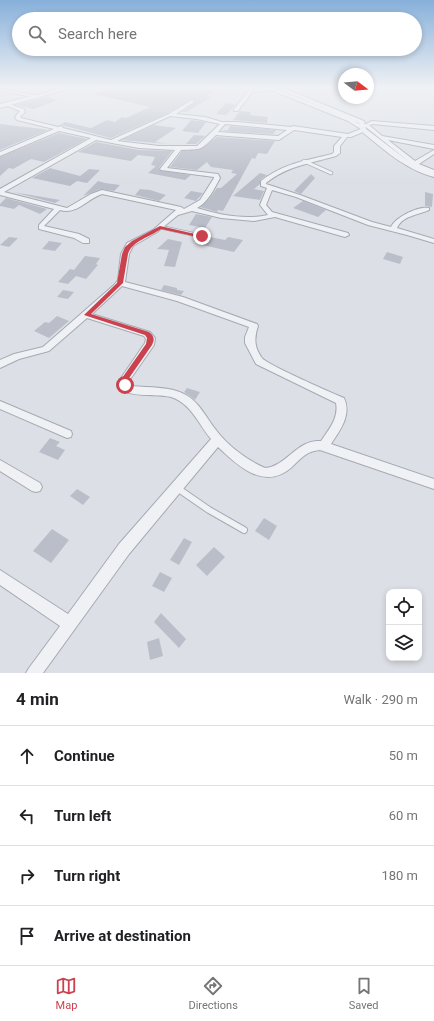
<!DOCTYPE html>
<meta charset="utf-8">
<style>
:root{--surface:#fff;--page:#f2f2f2;--text:#202124;--muted:#757577;--line:#e0e0e0;--accent:#cb424e}
body{margin:0;font-family:Roboto,sans-serif;background:var(--page);color:var(--text)}
.controls{position:absolute;right:12px;bottom:12px;display:grid;overflow:hidden;border-radius:8px;box-shadow:0 2px 6px #0003}
.controls button{width:36px;height:36px;display:grid;place-items:center;padding:0;border:0;border-bottom:1px solid var(--line);background:var(--surface);color:var(--text);font:20px sans-serif}
.compass{position:absolute;left:338px;top:68px;width:36px;height:36px;border-radius:50%;background:var(--surface);box-shadow:0 2px 6px #0003;rotate:106deg}
.stop{position:absolute;width:12px;height:12px;margin:-9px;border:3px solid #cb424e;border-radius:50%;background:#fff}
.stop.end{background:#cb424e;border-color:#fff;box-shadow:0 1px 4px #0008}
.list{margin:0;padding:0;list-style:none}
h2{display:flex;justify-content:space-between;align-items:center;height:52px;margin:0;padding:0 16px;font-size:17px}
h2 small{font-size:13px;font-weight:400;color:var(--muted)}
.list li{display:grid;grid-template-columns:26px 1fr auto;gap:12px;align-items:center;box-sizing:border-box;height:60px;padding:0 16px;border-top:1px solid var(--line)}
.list b{display:block;font-size:15px;white-space:nowrap}
.list em{font-size:13px;font-style:normal;color:var(--muted)}
.icon{flex:none;width:22px;height:22px;fill:none;stroke:currentColor;stroke-width:2;stroke-linecap:round;stroke-linejoin:round}
.map{position:relative;flex:none;width:434px;height:673px;overflow:hidden}
.search{position:absolute;background:var(--surface);box-shadow:0 2px 6px #0003;left:12px;right:12px;top:12px;height:44px;display:flex;align-items:center;gap:10px;box-sizing:border-box;padding:0 14px;border-radius:22px;color:var(--muted);font-size:15px}
.sheet{height:292px;background:var(--surface)}
nav{display:flex;justify-content:space-around;align-items:center;box-sizing:border-box;height:56px;border-top:1px solid var(--line);background:var(--surface);font-size:11px;color:var(--muted)}
nav a{display:grid;justify-items:center;gap:2px}
nav .on{color:var(--accent)}
.map>svg:first-child{display:block}
.lines{fill:none;stroke-linecap:round;stroke-linejoin:round}
.stream-far1{stroke:#97abc6;stroke-width:1.5}
.stream{stroke:#97abc6;stroke-width:2}
.building{fill:#babec9}
.service-far2-casing{stroke:#a5aab3;stroke-width:4.5}
.service-far1-casing{stroke:#a5aab3;stroke-width:7}
.service-casing{stroke:#a5aab3;stroke-width:8}
.minor-casing{stroke:#a5aab3;stroke-width:2}
.tertiary-casing{stroke:#a5aab3;stroke-width:2}
.service-far2{stroke:#eff1f5;stroke-width:3}
.service-far1{stroke:#eff1f5;stroke-width:5}
.service{stroke:#eff1f5;stroke-width:6}
.minor{fill:#eff1f5;fill-rule:evenodd}
.tertiary{fill:#eff1f5;fill-rule:evenodd}
.route{fill:#cb424e}
</style>
<div class="map">
<svg width="434" height="673" viewBox="0 0 434 673">
<rect width="100%" height="100%" fill="#dce0e6"/>
<g class="lines">
<path class="stream-far1" d="M271 87 307 101
M366 129 399 154"/>
<path class="stream" d="M397 153 406 159"/>
</g>
<path class="building" d="M110 87 132 91 144 87H190L214 90 206 96 212 97 186 112H182L195 102 193 99 164 115 111 138 61 125 65 122 91 128 107 120 115 122 122 117 126 118 150 107 94 94Z
M46 97 58 100 34 109 16 105Z
M226 103 236 104 226 115 216 114Z
M240 111 251 112 250 115 268 117 267 123 233 120Z
M191 120 206 122 198 133 182 131Z
M0 124 42 129 48 130 0 150Z
M154 125 176 128 155 142 169 144 122 140Z
M230 126 276 130 273 134 221 131 228 130Z
M59 133 87 139 44 162 31 159 13 169 9 168 0 176V157Z
M194 135 205 136 196 144H186Z
M217 137 275 141 267 154 258 153 255 159 252 158 223 211 218 210 217 212 200 207 209 199 217 188H221L237 174 231 173 233 170 211 167 207 162 197 170 170 167 182 151 201 149Z
M96 142 139 150 172 151 159 168V170L191 175 185 180 148 173 156 166 151 165 155 157 138 155 131 161 78 152Z
M50 168 80 176 89 169 100 170 87 183 77 181 70 186 32 178Z
M260 173 267 175 260 180V184L254 189 264 191 260 200 233 196Z
M311 174 315 178 301 194 294 191Z
M98 181 105 183 120 185 114 191 101 189 83 196Z
M140 189 150 190 166 195 159 201 135 195Z
M191 191 203 193 196 201 184 198Z
M13 192 60 200 55 203Z
M425 192 433 194 432 207 425 206Z
M6 198 47 209 40 214 19 205 14 209 0 206V204Z
M303 201 326 210 318 217 293 208Z
M196 214 212 217 205 228 189 225Z
M205 236 225 240 228 237 243 240 234 252 198 244Z
M9 237 18 238 9 247 0 245Z
M168 239 182 242 175 267 164 266 169 250 157 249Z
M49 241 62 243 55 251 42 249Z
M387 252 403 257 400 264 383 259Z
M85 256 100 258 96 264 98 265 86 279 76 276 68 284 58 282 70 269 74 270Z
M164 285 177 288V290L184 291 181 295 161 290Z
M63 290 74 292 68 299 57 297Z
M57 316 69 321 49 338 34 331 45 322 49 323Z
M187 388 200 392 195 400 184 392Z
M50 438 60 442 56 446 65 450 58 460 39 452Z
M77 489 90 497 83 505 70 496Z
M264 518 277 526 269 540 255 531Z
M52 529 69 540 51 563 33 551Z
M184 538 192 542 179 565 170 560Z
M214 547 225 557 207 576 196 565Z
M160 572 172 578 164 592 152 586Z
M161 613 186 639 179 648 154 622Z
M159 638 163 656 150 660 147 642Z"/>
<g class="lines">
<defs>
<path id="service-far2" d="M304 161 331 173
M160 227 201 236"/>
<path id="service-far1" d="M177 487 182 491"/>
<path id="service" d="M180 490 209 510 244 530"/>
<path id="minor" d="M266 87H276V89L352 119 362 126 372 121 434 126V130L373 124 369 125 382 136 434 145V149L388 140 415 161 434 150V154L419 164 434 170V174L413 165 366 127H364L365 131 351 137H347L340 146V153L336 156C311 163 287 166 266 183V184L300 195 372 222 391 227C396 217 418 206 429 208V210C418 215 402 216 397 228L434 239V243L407 235 368 225 296 197 272 190 266 205 272 212 348 233 349 235 345 237 275 217 254 221 221 218 192 211 178 215 157 232 133 246 129 254 125 282 183 297 257 324 258 326C254 338 254 347 262 358 266 364 332 393 344 398 352 415 340 430 331 444L434 479V489L320 450C307 451 301 458 292 467 265 491 239 467 218 447L129 554 43 673H26L29 668 60 626 0 585V570L68 614 119 544 211 439C199 425 191 403 171 397 160 394 133 397 125 391 122 389 120 385 119 381L145 343 146 339 144 336 87 318 49 351 19 359 0 368V360L14 354 43 347 114 285 118 280 121 254 127 243 153 230 176 210 102 194C87 199 77 215 60 210L44 226 79 234 89 239V243H83L74 238 39 229V225L54 209 0 195V189L91 138 59 131 0 156V152L54 129 17 120 15 117 20 111 3 104 5 103 24 109 25 112 20 117 21 118 58 127 61 126 63 128 111 140 169 114 192 100 194 102 176 114 205 117 222 122H237L291 127 293 126 348 134 361 129 348 121 271 90 252 92 238 111H234V109L249 90ZM170 116 197 119 220 124 197 146H159L117 141ZM225 124 287 130 278 136 218 132ZM294 130 342 137 334 146V152L332 154C305 161 284 163 261 181V186L267 188 260 205 268 215C246 220 219 215 197 208 209 201 214 189 220 178L218 174 167 168 181 150C202 149 200 151 216 135L279 140ZM96 140 139 148 175 150 160 169 161 170 214 177V178L200 200 184 209 181 207 102 190 91 194 67 208 4 192ZM122 286 177 301 249 327 245 337V343L256 364 336 403C339 418 329 429 321 441 297 439 287 466 265 468 247 460 228 446 216 430 207 419 200 403 186 395 170 386 150 388 132 386L129 381 154 345 155 338 150 332 92 314Z
M4 89 33 95 35 96 33 97 2 91Z
M0 401 71 431 72 434 71 437 67 438 0 409Z
M0 460 40 483 42 487 40 491 36 492 32 491 0 471Z"/>
<path id="tertiary" d="M67 87H75L0 108V104Z
M274 87H281L364 121 366 129 407 160 434 172V177C406 170 383 149 361 131L359 123Z"/>
</defs>
<use href="#service-far2" class="service-far2-casing"/>
<use href="#service-far1" class="service-far1-casing"/>
<use href="#service" class="service-casing"/>
<use href="#minor" class="minor-casing"/>
<use href="#tertiary" class="tertiary-casing"/>
<use href="#service-far2" class="service-far2"/>
<use href="#service-far1" class="service-far1"/>
<use href="#service" class="service"/>
<use href="#minor" class="minor"/>
<use href="#tertiary" class="tertiary"/>
</g>
<linearGradient id="sky" x2="0" y2="1"><stop stop-color="#87b0da"/><stop offset="0.48" stop-color="#eff1f4"/><stop offset="1" stop-color="#eff1f4" stop-opacity="0"/></linearGradient>
<rect width="434" height="181" fill="url(#sky)"/>
<path class="route" d="M160 226 204 236 202 238 161 229C150 237 132 241 128 254L123 283 91 314 149 332C154 336 155 339 152 345L127 381V387H122L120 381 146 344 147 338 145 335 84 315 117 283 122 254 125 247 132 241Z"/>
</svg>
<div class="controls">
<button><svg class="icon" aria-label="locate" viewBox="0 0 24 24"><circle cx="12" cy="12" r="6"/><path d="M12 2v4M12 18v4M2 12h4M18 12h4"/></svg></button>
<button><svg class="icon" aria-label="layers" viewBox="0 0 24 24"><path d="M12 4l9 5-9 5-9-5zM3 14l9 5 9-5"/></svg></button>
</div>
<svg class="compass" viewBox="-18 -18 36 36"><path d="M0-13l5 13h-10z" fill="#e53935"/><path d="M0 13l5-13h-10z" fill="#757577"/></svg>
<div class="stop" style="left:125px;top:385px"></div>
<div class="stop end" style="left:202px;top:236px"></div>
<div class="search"><svg class="icon" aria-label="search" viewBox="0 0 24 24"><circle cx="10" cy="10" r="6"/><path d="M15 15l6 6"/></svg>Search here</div>
</div>
<section class="sheet">
<h2>4 min<small>Walk · 290 m</small></h2>
<ul class="list">
<li><svg class="icon" aria-label="ahead" viewBox="0 0 24 24"><path d="M12 20V5M6 11l6-6 6 6"/></svg><div><b>Continue</b></div><em>50 m</em></li>
<li><svg class="icon" aria-label="left" viewBox="0 0 24 24"><path d="M17 20v-9H6M10 6l-5 5 5 5"/></svg><div><b>Turn left</b></div><em>60 m</em></li>
<li><svg class="icon" aria-label="right" viewBox="0 0 24 24"><path d="M7 20v-9h11M14 6l5 5-5 5"/></svg><div><b>Turn right</b></div><em>180 m</em></li>
<li><svg class="icon" aria-label="arrive" viewBox="0 0 24 24"><path d="M6 21V4h12l-3 4 3 4H6"/></svg><div><b>Arrive at destination</b></div></li>
</ul>
</section>
<nav>
<a class="on"><svg class="icon" aria-label="map" viewBox="0 0 24 24"><path d="M3 6l6-2 6 2 6-2v14l-6 2-6-2-6 2zM9 4v14M15 6v14"/></svg>Map</a>
<a><svg class="icon" aria-label="directions" viewBox="0 0 24 24"><path d="M12 3l9 9-9 9-9-9zM9 14v-3h6M13 9l2 2-2 2"/></svg>Directions</a>
<a><svg class="icon" aria-label="saved" viewBox="0 0 24 24"><path d="M7 4h10v16l-5-4-5 4z"/></svg>Saved</a>
</nav>
